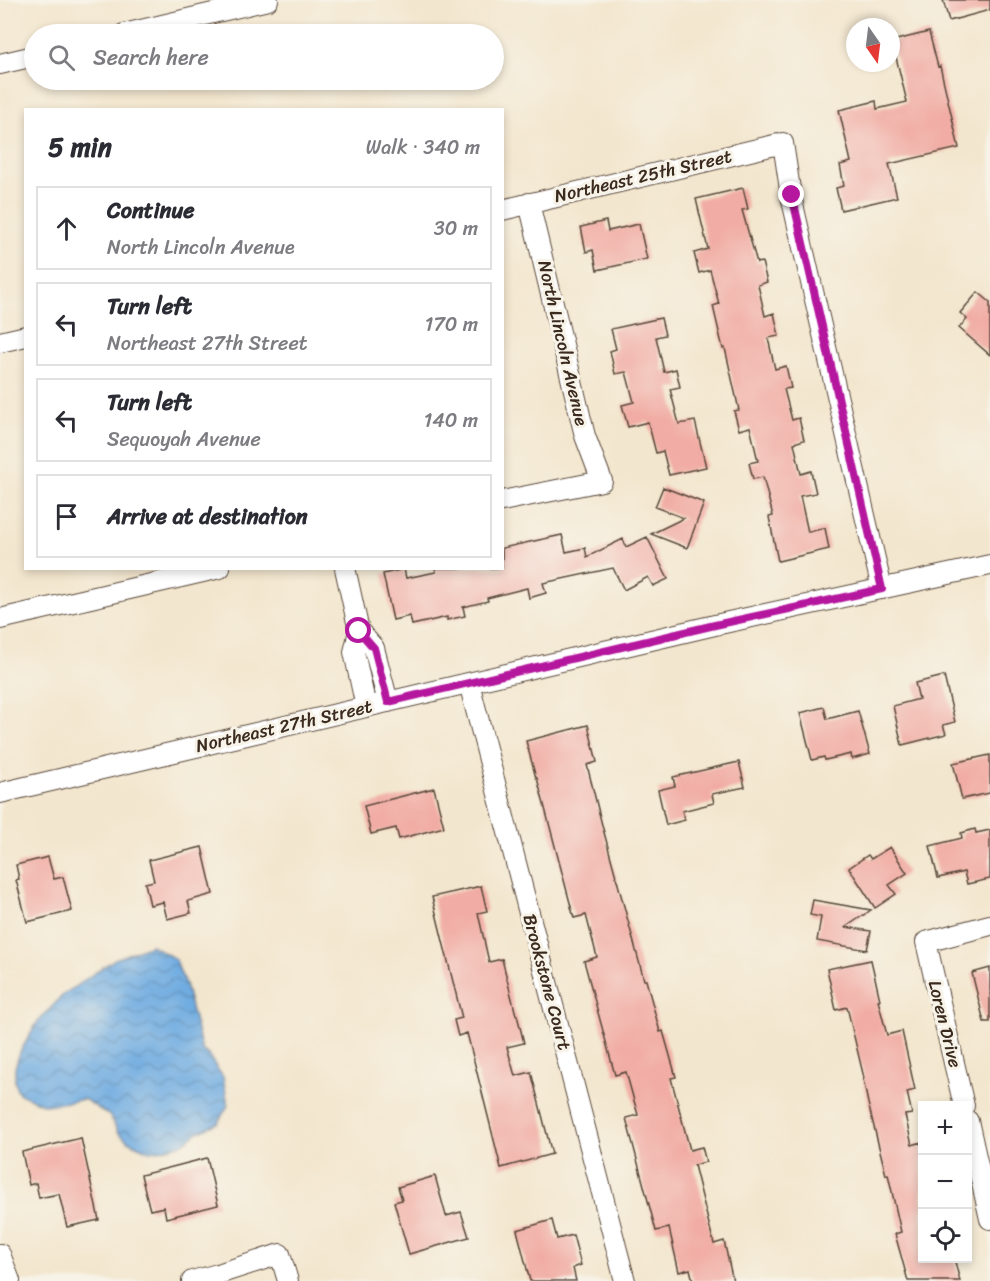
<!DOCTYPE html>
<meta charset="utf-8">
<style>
:root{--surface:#fff;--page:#f2f2f3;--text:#2b2b33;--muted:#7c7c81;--line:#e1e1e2}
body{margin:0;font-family:Sriracha,sans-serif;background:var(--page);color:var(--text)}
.controls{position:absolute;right:18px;bottom:18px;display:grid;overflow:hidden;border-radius:0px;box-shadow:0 3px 9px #0003}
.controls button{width:54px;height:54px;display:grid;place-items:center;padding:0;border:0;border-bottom:2px solid var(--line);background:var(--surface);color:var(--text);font:30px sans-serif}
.compass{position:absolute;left:846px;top:18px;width:54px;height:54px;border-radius:50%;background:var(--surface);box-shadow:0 3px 9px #0003;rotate:166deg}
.stop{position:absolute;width:18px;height:18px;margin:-14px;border:4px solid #b5179e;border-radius:50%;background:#fff}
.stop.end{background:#b5179e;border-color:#fff;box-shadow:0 2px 6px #0008}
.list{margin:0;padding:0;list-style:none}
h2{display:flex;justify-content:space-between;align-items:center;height:78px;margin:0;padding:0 24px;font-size:26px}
h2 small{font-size:20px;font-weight:400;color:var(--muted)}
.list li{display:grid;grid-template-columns:39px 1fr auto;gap:18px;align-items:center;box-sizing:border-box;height:84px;margin:0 12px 12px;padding:0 12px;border:2px solid var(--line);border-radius:0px}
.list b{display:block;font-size:22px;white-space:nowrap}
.list p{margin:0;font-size:20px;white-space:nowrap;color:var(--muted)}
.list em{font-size:20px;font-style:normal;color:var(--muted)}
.icon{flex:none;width:33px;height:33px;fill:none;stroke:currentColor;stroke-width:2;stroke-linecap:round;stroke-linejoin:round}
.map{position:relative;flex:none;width:990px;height:1281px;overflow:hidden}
.search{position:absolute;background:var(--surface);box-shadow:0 3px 9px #0003;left:24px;top:24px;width:480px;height:66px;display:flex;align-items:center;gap:15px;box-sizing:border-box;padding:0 21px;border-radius:33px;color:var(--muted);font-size:22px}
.panel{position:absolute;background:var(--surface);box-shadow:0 3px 9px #0003;left:24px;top:108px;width:480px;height:462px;border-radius:0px}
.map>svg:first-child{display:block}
.water{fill:url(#water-waves);stroke:#556b80;stroke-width:1.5}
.building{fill:#f1ada5}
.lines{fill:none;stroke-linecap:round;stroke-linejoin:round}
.minor-casing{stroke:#574638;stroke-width:22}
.minor{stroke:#fff;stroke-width:20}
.route{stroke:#b5179e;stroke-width:8}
.labels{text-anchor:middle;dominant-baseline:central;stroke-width:6;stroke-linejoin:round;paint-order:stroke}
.street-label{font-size:18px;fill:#3b2a1e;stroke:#f7f3e8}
</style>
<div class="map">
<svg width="990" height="1281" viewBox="0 0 990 1281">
<defs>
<pattern id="water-waves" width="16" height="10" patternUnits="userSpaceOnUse" patternTransform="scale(1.5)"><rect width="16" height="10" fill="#6face1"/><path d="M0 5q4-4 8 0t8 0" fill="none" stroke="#5c8cb6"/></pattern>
</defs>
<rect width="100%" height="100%" fill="#f7f3e8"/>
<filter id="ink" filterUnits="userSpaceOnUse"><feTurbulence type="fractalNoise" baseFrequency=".0167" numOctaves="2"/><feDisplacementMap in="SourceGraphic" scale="12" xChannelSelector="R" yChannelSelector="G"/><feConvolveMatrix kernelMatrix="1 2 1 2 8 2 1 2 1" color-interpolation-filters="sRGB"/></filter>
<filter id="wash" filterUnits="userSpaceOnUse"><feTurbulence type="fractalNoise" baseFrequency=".008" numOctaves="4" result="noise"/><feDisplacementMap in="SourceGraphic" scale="24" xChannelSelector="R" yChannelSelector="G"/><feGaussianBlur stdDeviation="1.35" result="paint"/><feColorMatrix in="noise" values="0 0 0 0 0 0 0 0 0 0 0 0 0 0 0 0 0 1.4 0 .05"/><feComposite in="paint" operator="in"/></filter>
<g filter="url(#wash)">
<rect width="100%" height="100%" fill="#f3e6ce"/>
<path class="water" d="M151 945 175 959 185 984 202 1050 208 1055 223 1077 228 1105 218 1123 200 1131 180 1145 158 1150 149 1151 128 1141 118 1132 110 1116 84 1099 68 1102 45 1105 20 1094 17 1090 15 1082V1068L20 1052 37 1023 63 995 115 959Z"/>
<g id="blocks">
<path class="building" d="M943 0H990V10L949 21Z
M929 32 938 67 940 66 959 148 889 164 897 197 841 210 836 188 844 186 840 165 851 162 839 110 876 101 877 109 907 102 892 41Z
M743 188 748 209 742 210 757 263 762 262 767 282 758 285 765 316 774 313 779 336 768 338 775 369 786 366 791 388 784 389 792 420 799 418 804 440 794 443 801 474 811 471 816 493 800 496 808 532 825 528 829 549 778 561 769 517 773 516 763 477 753 479 749 463 758 461 750 427 739 430 734 411 739 410 725 348 723 349 713 306 719 304 710 270 699 273 694 253 708 249 696 199Z
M606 221 608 231 639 224 647 259 597 270 593 250 586 252 581 227Z
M978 292 990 302V355L959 328 967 319 960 313Z
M661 318 665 335 656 337 664 372 676 369 680 387 670 389 679 424 695 421 706 467 669 475 663 451 656 453 648 422 628 427 622 405 634 402 626 372 615 374 610 351 616 349 611 329Z
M663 487 704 503 687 548 651 534 684 518 655 507Z
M562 535 566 552 585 548 587 557 623 539 626 547 647 537 668 579 653 586 648 577 624 590 613 568 543 583 546 593 529 598 527 588 487 598 488 601 463 607 465 616 447 620V617L412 625 410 616 393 620 383 574 404 569 406 578 436 572 435 568H502V548Z
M944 676 955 722 943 725 946 734 902 745 893 706 919 699 915 683Z
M824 707 827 719 858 711 870 754 852 759 851 754 825 760 824 757 812 760 800 713Z
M588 725 597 762 587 765 602 825 644 980H646L660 1032 663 1031 676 1077 671 1078 690 1150 702 1147 706 1162 694 1165 714 1244 724 1241 733 1281H693L690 1269 679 1272 669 1228 656 1231 626 1118 638 1115 626 1072 615 1075 584 961 597 957 586 915 574 918 537 778H536L526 741Z
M990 755V793L962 799 953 763Z
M739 762 745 787 712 794 714 803 682 811 685 820 666 825 658 790 675 786 673 777Z
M434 788 444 827 399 839 396 828 371 834 364 806Z
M975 829 976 833 990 830V879L967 884 964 872 938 878 930 846 962 838 961 833Z
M202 847 213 894 188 901 191 913 167 919 163 902 150 905 145 883 154 881 149 860Z
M890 847 907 873 889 885 896 894 875 908 849 868 868 855 871 859Z
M48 857 54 879 63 877 72 911 27 922 16 880 19 879 16 865Z
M481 886 487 911 478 913 489 962 502 959 516 1015H517L524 1043 507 1047 515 1076 531 1072 552 1154 501 1168 467 1033 458 1036 454 1020 462 1018 432 897Z
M813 900 871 910 846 927 871 931 867 950 817 941 821 917 810 915Z
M871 960 880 1000H878L887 1035 902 1031 915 1090 907 1092 912 1114 905 1115 912 1145 922 1142V1258H954L960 1281H908L895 1234 901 1232 888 1174 886 1175 868 1103 863 1079 864 1078 847 1007 836 1010 827 969Z
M990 968V1022H984L972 973Z
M81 1138 99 1220 67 1227 59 1194 39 1198 36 1183 29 1185 22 1152Z
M207 1158 218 1205 166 1218 164 1207 150 1210 141 1175Z
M435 1176 446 1216 461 1212 469 1237 409 1254 394 1202 402 1200 398 1187Z
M552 1220 557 1239 573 1235 581 1265 573 1268 576 1281H530L517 1230Z"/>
</g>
</g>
<g filter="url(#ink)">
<use href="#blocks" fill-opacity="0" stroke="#574638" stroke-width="1.5"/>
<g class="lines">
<defs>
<path id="minor" d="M124 34 268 0
M0 64 34 56
M502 210 783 143 791 196 882 589
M0 342 26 336
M502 501 602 481 585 436 529 203
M345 568 359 631 374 648 388 702
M0 619 220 568
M359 631 354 652 366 707
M469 683 625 1281
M0 793 715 625 990 565
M964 1106 926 942 990 925
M968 1121 990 1219
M0 1254 10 1281
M192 1281 218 1274 280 1254 288 1281"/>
</defs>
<use href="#minor" class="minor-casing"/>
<use href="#minor" class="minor"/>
</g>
</g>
<g class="lines" filter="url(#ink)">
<path class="route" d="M359 631 374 648 388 702 715 625 882 589 792 195"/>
</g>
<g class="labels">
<g class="street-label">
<text transform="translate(643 176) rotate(-13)">Northeast 25th Street</text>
<text transform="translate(563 343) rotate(77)">North Lincoln Avenue</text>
<text transform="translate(284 726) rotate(-13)">Northeast 27th Street</text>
<text transform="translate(547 982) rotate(75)">Brookstone Court</text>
<text transform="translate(945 1024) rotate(76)">Loren Drive</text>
</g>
</g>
</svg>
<div class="controls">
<button>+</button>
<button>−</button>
<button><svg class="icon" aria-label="locate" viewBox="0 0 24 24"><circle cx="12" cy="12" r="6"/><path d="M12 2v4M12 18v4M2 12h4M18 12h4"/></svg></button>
</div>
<svg class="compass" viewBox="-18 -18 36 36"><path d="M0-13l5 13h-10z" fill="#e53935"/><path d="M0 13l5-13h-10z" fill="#7c7c81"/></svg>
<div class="stop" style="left:359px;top:631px"></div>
<div class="stop end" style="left:792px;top:195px"></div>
<div class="search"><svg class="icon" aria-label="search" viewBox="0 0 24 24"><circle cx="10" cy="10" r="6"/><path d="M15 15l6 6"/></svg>Search here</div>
<section class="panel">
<h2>5 min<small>Walk · 340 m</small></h2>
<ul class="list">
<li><svg class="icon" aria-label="ahead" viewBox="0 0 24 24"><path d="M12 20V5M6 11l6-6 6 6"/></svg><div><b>Continue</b><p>North Lincoln Avenue</p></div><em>30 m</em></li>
<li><svg class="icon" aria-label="left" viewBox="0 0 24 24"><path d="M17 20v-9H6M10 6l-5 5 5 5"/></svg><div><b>Turn left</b><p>Northeast 27th Street</p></div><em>170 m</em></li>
<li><svg class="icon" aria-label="left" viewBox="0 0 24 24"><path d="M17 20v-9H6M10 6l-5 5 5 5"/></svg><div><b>Turn left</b><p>Sequoyah Avenue</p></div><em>140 m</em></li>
<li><svg class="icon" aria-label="arrive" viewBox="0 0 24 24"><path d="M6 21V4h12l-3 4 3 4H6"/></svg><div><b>Arrive at destination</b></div></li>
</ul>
</section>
</div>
